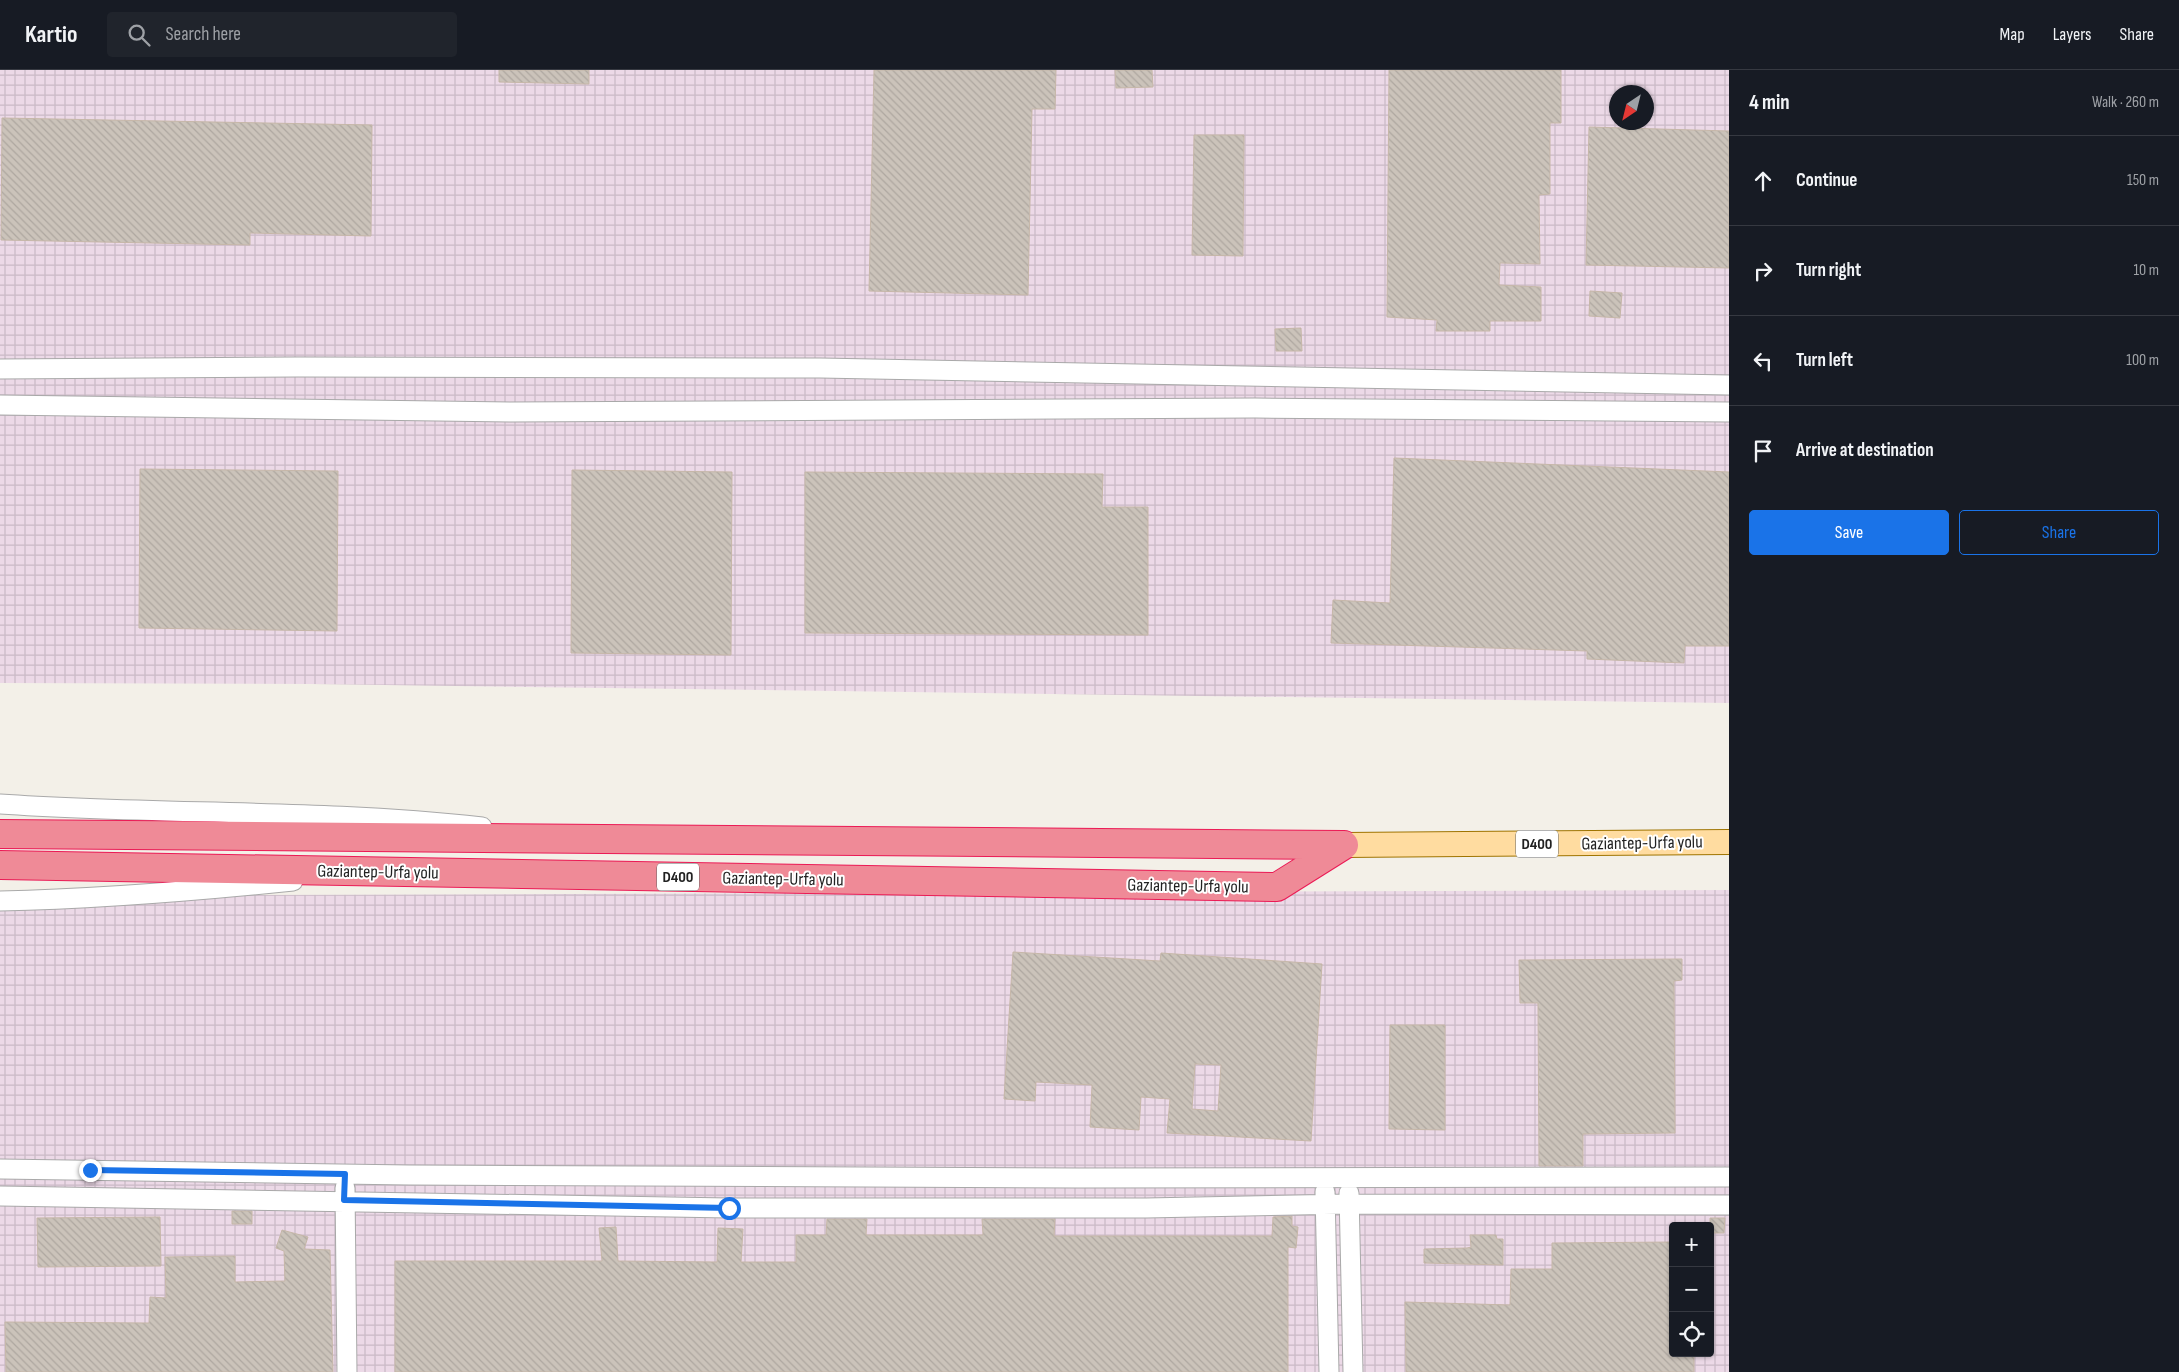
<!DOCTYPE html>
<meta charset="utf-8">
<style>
:root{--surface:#171b24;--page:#20242c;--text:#f1f3f6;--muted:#9ea1a6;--line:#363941;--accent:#1a73e8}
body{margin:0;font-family:"Sofia Sans Condensed",sans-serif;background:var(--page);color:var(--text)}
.controls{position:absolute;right:15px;bottom:15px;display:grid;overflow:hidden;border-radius:5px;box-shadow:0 1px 4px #0004}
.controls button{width:45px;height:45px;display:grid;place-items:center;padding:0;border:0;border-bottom:1px solid var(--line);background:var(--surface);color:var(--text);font:25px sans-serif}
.compass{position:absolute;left:1609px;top:15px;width:45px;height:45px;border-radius:50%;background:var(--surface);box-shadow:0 1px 4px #0004;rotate:215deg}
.stop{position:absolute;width:15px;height:15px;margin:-11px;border:4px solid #1a73e8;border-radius:50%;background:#fff}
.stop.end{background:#1a73e8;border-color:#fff;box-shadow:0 1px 5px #0008}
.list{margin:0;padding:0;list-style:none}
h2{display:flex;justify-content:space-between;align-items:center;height:65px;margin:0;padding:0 20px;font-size:21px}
h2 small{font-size:16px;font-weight:400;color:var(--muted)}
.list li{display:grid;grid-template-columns:32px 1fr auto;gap:15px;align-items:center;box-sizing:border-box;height:90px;padding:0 20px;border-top:1px solid var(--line)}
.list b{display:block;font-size:19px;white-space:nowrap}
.list em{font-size:16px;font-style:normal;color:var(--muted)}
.actions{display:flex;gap:10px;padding:15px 20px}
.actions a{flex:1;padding:11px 0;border:1px solid var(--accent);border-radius:5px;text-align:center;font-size:18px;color:var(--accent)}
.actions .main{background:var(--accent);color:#fff}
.icon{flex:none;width:28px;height:28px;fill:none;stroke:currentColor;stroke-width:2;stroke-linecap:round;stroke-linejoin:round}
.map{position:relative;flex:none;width:1729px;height:1302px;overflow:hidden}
header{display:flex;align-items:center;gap:30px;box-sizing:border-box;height:70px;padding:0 25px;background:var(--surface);border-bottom:1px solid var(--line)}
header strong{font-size:24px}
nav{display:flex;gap:28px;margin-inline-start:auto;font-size:18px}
.search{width:350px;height:45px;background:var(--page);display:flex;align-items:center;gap:12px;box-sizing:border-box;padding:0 18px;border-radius:5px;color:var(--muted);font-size:19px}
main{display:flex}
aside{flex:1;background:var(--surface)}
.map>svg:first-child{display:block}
.industrial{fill:url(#industrial-grid);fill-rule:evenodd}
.building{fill:url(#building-back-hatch);stroke:#c6b7a8;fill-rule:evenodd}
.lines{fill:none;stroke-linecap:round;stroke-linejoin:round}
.minor-casing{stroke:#a9a9a9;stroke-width:21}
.major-casing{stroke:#9f7400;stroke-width:26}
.highway-casing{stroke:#eb1a55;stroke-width:30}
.minor{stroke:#fff;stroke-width:19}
.major{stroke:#ffdca0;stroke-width:24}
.highway{stroke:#ef8a97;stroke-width:28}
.route{stroke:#1a73e8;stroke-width:6}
.labels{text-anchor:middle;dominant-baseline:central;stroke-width:4;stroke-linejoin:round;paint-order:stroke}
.shield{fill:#fff;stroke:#646464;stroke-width:1}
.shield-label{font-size:16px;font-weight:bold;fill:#222}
.street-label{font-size:18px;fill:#222;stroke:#fff}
</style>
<header>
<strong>Kartio</strong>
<div class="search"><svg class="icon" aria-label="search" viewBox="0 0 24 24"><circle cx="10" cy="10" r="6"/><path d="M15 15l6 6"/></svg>Search here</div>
<nav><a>Map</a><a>Layers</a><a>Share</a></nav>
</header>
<main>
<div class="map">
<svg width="1729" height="1302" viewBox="0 0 1729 1302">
<defs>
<pattern id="industrial-grid" width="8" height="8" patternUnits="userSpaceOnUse" patternTransform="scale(1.25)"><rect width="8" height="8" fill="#ecd9e7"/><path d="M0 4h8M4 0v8" fill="none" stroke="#cabac6"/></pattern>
<pattern id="building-back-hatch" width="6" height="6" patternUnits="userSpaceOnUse" patternTransform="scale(1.25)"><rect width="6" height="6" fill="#cbc3ba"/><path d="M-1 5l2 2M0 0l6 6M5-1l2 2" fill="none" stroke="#aea7a0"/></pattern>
</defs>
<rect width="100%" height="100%" fill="#f3f0e8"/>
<path class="industrial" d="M0 0H1729V633L311 614 0 613ZM1616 22H1646V52H1616Z
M1729 820V1302H0V826ZM1673 1156H1710V1283H1673Z"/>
<path class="building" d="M499 0H589V14L499 12Z
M874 0H1056L1055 39H1032L1028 225 869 221Z
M1115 0H1152L1153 17 1116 18Z
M1389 0H1561V53H1550V124L1539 125 1540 194 1500 193 1499 215 1541 217V251H1490V261H1436L1437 250 1387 247Z
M2 48 372 55 371 166 250 163V175L1 170Z
M1589 57 1729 61V198L1586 195Z
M1194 65H1244L1243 186 1192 185Z
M1590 221 1622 223 1620 248 1589 246Z
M1301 258 1302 281H1276L1275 259Z
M1394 388 1729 402V576H1685L1684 593 1587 589V581L1331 573 1333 530 1390 533Z
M140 399 338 401 337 561 139 558Z
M572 400 732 402 731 585 571 583Z
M805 402 1103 404 1102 437H1148V565L805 563Z
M1013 882 1160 891 1161 883 1322 894 1311 1071 1167 1063 1170 1029 1141 1027 1139 1060 1090 1057 1092 1015 1036 1012 1035 1031 1004 1029ZM1195 994 1221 995 1218 1041 1192 1039Z
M1682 889V910L1674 911 1675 1063 1583 1064V1096H1539L1538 933H1520L1519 890Z
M1390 955H1445V1060L1389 1059Z
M232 1141H252V1154H232Z
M1292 1146V1156L1298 1157 1296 1178 1288 1177V1302H395V1191H602L599 1158 616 1157 618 1191 717 1192 718 1158 743 1159 741 1192H796V1165H826L827 1149H867L866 1165H983L982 1149H1055L1054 1166H1272L1273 1147Z
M160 1147 161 1196 38 1197 37 1148Z
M1710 1148H1725L1724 1163H1710Z
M282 1160 308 1167 304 1179 330 1180 333 1302H6L5 1252 149 1253 150 1227 166 1228 165 1187 235 1186V1212L285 1211 284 1181 276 1178Z
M1470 1165H1496L1497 1169H1503V1195L1424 1193V1179L1467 1178 1471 1177Z
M1673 1172V1283H1694V1302H1406L1405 1232 1510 1235 1511 1199H1552V1173Z"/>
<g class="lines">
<defs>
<path id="minor" d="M0 299 298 297 820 298 1729 315
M0 335 510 342 1255 338 1729 342
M0 734C160 745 323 739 482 757
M0 831C98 829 195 821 293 811
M0 1099 409 1105 1079 1108 1729 1107
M345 1118 347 1302
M1325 1122 1329 1302
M1349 1123 1353 1302
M0 1126 729 1138H1146L1349 1134 1729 1135"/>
<path id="major" d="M1344 775 1729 772"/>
<path id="highway" d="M0 764 1344 775
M0 795 1277 817 1344 775"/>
</defs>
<use href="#minor" class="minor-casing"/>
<use href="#major" class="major-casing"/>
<use href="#highway" class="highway-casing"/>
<use href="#minor" class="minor"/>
<use href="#major" class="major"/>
<use href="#highway" class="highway"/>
</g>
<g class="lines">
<path class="route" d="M90 1100 345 1104 344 1130 729 1138"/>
</g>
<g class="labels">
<g class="shield">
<rect x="1516" y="760.5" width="42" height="27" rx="4"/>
<rect x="657" y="793.5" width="42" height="27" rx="4"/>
</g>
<g class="shield-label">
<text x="1537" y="774">D400</text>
<text x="678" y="807">D400</text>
</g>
<g class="street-label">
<text transform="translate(1642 773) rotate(-1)">Gaziantep-Urfa yolu</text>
<text transform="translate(378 802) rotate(1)">Gaziantep-Urfa yolu</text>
<text transform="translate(783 809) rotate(1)">Gaziantep-Urfa yolu</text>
<text transform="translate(1188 816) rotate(1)">Gaziantep-Urfa yolu</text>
</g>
</g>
</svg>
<div class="controls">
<button>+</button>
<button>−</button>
<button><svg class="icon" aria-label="locate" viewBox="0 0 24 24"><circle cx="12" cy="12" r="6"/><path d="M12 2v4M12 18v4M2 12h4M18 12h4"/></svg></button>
</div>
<svg class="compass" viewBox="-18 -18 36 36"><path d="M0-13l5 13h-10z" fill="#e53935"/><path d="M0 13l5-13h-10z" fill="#9ea1a6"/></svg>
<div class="stop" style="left:729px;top:1138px"></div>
<div class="stop end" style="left:90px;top:1100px"></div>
</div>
<aside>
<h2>4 min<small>Walk · 260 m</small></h2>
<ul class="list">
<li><svg class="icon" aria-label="ahead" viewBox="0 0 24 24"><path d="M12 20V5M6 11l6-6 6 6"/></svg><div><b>Continue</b></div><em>150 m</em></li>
<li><svg class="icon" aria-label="right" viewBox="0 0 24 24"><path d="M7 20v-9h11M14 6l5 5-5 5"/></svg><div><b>Turn right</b></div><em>10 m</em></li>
<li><svg class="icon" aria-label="left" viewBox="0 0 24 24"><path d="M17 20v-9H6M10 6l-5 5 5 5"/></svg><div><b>Turn left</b></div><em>100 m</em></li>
<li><svg class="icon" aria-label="arrive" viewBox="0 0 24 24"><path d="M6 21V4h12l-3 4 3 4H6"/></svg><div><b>Arrive at destination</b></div></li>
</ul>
<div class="actions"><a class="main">Save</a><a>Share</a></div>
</aside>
</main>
